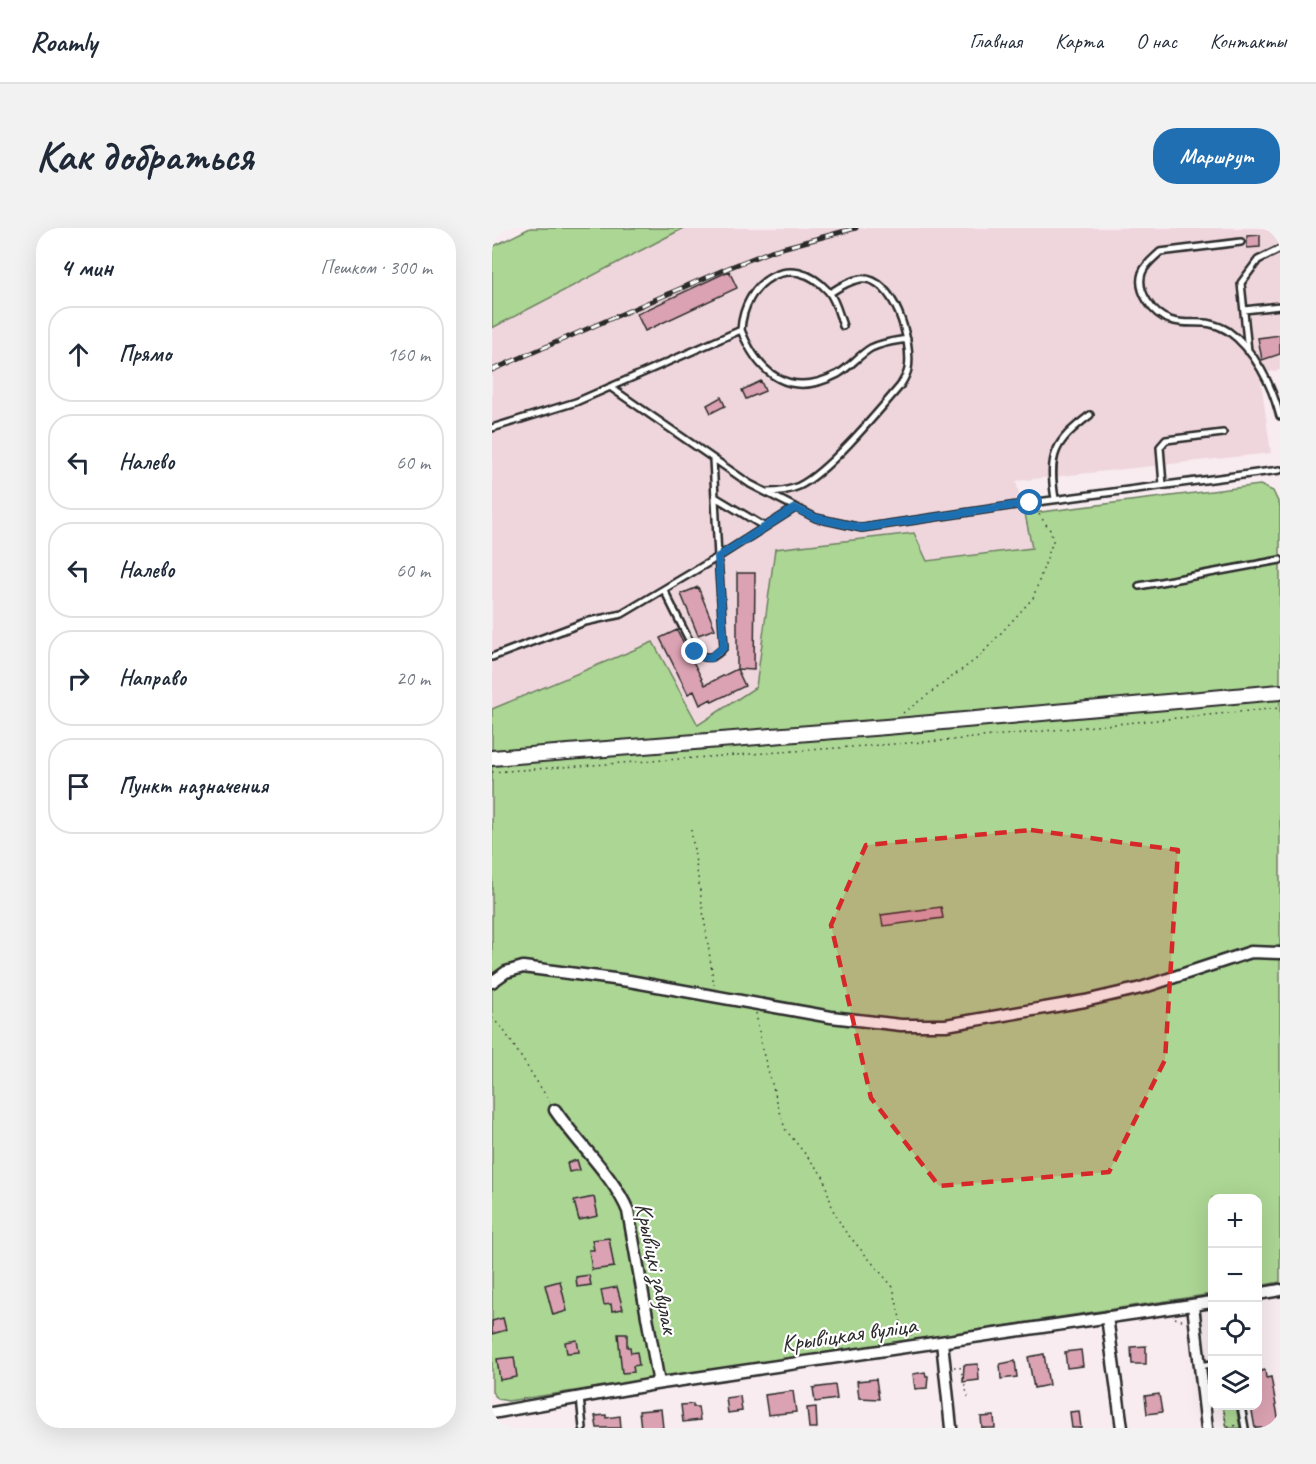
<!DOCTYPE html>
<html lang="ru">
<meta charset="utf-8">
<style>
:root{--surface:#fff;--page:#f2f2f3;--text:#1f2937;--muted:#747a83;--line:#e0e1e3;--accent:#1f6fb2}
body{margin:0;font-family:Caveat,sans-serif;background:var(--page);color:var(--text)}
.controls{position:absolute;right:18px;bottom:18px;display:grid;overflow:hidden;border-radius:12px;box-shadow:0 6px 24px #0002}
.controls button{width:54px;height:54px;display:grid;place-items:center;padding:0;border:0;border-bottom:2px solid var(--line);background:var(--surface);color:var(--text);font:30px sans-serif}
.stop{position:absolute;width:18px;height:18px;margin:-14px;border:4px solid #1f6fb2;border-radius:50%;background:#fff}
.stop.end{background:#1f6fb2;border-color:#fff;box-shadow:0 2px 6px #0008}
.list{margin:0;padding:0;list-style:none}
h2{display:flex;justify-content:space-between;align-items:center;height:78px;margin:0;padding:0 24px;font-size:26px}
h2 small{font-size:20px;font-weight:400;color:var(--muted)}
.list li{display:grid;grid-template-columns:39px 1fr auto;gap:18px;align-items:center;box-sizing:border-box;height:96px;margin:0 12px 12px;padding:0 12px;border:2px solid var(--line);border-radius:24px}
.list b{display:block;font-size:22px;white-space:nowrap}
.list em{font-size:20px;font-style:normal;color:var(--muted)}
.icon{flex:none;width:33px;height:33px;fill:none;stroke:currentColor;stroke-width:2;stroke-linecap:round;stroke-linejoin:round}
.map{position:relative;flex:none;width:788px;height:1200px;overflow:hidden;border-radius:24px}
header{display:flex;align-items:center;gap:36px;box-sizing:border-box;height:84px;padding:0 30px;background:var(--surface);border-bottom:2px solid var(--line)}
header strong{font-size:28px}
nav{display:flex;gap:33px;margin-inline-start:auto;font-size:21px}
.intro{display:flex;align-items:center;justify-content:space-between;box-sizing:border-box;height:144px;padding:0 36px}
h1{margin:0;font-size:42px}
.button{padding:15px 27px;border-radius:24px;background:var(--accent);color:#fff;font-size:21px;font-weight:700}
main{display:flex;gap:36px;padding:0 36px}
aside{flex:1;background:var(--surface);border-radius:24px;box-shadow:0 6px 24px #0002}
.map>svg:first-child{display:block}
.built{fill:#efd6dd}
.green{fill:#acd694;stroke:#6c8060;stroke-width:1.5}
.building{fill:#daa2b2;stroke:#2b2b2b;stroke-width:1.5}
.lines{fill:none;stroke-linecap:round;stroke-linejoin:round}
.service-casing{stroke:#2b2b2b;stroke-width:10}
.minor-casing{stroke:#2b2b2b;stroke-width:15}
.tertiary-casing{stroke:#2b2b2b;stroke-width:18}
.path{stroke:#2b2b2b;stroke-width:1.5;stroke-dasharray:1.5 4.5;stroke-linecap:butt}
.service{stroke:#fff;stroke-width:5}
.minor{stroke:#fff;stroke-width:10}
.tertiary{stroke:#fff;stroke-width:14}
.rail-casing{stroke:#2b2b2b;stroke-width:5}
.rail{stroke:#fff;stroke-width:3;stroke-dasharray:9;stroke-linecap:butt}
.route{stroke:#1f6fb2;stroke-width:8}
.marked{fill:#d62828;fill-opacity:0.2;stroke:#d62828;stroke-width:4.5;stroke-dasharray:12 8;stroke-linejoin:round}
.labels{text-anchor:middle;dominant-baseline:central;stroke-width:4.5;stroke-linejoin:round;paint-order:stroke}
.street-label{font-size:24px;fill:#2b2b2b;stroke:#fff}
</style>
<header>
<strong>Roamly</strong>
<nav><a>Главная</a><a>Карта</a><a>О нас</a><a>Контакты</a></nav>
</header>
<div class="intro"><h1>Как добраться</h1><a class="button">Маршрут</a></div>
<main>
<aside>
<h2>4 мин<small>Пешком · 300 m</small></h2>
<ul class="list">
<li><svg class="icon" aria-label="ahead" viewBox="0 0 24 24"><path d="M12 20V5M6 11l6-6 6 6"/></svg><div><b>Прямо</b></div><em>160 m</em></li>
<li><svg class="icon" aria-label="left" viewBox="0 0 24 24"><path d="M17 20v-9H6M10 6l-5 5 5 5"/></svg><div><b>Налево</b></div><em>60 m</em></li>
<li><svg class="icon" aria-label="left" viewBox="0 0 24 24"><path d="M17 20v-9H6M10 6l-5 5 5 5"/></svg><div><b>Налево</b></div><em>60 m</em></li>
<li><svg class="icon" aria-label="right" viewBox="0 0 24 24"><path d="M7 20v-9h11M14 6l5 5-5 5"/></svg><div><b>Направо</b></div><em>20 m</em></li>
<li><svg class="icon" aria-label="arrive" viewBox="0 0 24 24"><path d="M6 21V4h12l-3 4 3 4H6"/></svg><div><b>Пункт назначения</b></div></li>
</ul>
</aside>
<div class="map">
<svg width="788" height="1200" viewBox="0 0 788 1200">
<rect width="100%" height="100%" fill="#f8ecf0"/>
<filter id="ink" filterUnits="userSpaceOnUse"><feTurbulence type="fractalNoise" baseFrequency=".0167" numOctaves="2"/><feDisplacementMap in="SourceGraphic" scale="12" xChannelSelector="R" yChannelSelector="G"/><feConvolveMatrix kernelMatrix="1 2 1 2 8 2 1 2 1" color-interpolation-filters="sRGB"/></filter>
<g filter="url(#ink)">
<path class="built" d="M192 0H788V142L768 146 779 225 524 253 540 320 434 333 283 321 264 459 206 497 161 415 0 481V100Z"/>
<path class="green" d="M38 0H192L0 100V19Z
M768 257 781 263 788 278V1054L766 1058V970H720V1066L16 1173 6 1171 0 1164V481L161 414 206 497 264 459 283 321 422 305 435 333 540 320 533 286Z
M731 1178H744L748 1200H735Z"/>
<path class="building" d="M768 7V19L755 20V8Z
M237 43 245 60 153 103 145 86Z
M788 107V126L770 132 766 110Z
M269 153 273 163 254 171 250 162Z
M229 169 233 178 219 185 215 177Z
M245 345H263L262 442 245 441Z
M206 359 223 401 206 407 189 366Z
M185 402 213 457 245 441 253 458 220 474 219 471 208 477 202 463 196 466 168 410Z
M449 679 451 690 391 698 389 687Z
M85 932 88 942 77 944 75 935Z
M102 969 106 988 87 992 82 973Z
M117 1010 122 1039 100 1042 97 1022H102L100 1012Z
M97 1047 99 1057 85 1059 84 1049Z
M68 1053 75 1083 61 1087 53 1057Z
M125 1059 131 1081 120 1083 119 1076 112 1077 109 1062Z
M11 1090 14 1102 0 1106V1093Z
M126 1106H135V1119H138L139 1125 145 1124 147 1137 141 1138 142 1144 130 1145Z
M85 1112 87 1124 75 1125 73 1114Z
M654 1118V1136H640L639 1119Z
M589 1122 591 1138 575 1140 573 1124Z
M552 1126 557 1157 542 1160 536 1129Z
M22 1129 25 1149 8 1152 5 1131Z
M523 1133 525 1149 509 1151 508 1136Z
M486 1136 487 1152 471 1154 472 1137Z
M773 1142 774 1150 779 1149 788 1200H763L759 1178H765V1144Z
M433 1144 434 1148H436L435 1160 423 1161 421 1146Z
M384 1151 387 1171 367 1170 365 1153Z
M343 1157 345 1171 323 1174 321 1160Z
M301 1163 304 1184 276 1187 273 1167Z
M667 1166 670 1184 655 1186 653 1168Z
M248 1168 250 1183 236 1185 234 1170Z
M201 1176V1179H206L208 1192 191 1194 189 1177Z
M324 1179 325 1200H317L315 1180Z
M169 1181 171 1200H149L147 1183Z
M587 1183 589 1200H580L578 1184Z
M114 1187V1190L128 1188 129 1200H105L103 1188Z
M502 1188 503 1200H490L489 1189Z"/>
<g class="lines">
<defs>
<path id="service" d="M749 14 668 24C662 30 653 36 650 45 644 63 661 87 678 92 699 99 714 89 736 103 763 122 780 158 788 188
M752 82 788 78
M249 102C252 53 299 22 336 63 344 72 347 87 351 98
M756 123 749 55 766 32 788 21
M118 159 258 256 324 290 370 300 538 275 788 242
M0 200 84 174 249 102C267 147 298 171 346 146 358 139 367 127 379 120 391 114 403 113 415 111
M671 257 668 219 674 212 731 205
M275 264C286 264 296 263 307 258 336 244 385 185 408 158 411 153 415 147 416 141 421 115 402 47 368 51 357 53 347 59 338 65
M223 269 273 299
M563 271C556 227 562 214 598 187
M647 358 788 332
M172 362 203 424C215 433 223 430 232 419L226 329 303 280
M0 429 93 394 130 386 226 329 221 231
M707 1138 720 1136
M88 1169 91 1200
M749 1178 753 1200"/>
<path id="minor" d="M0 754 14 744 31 739 137 753 339 789 409 797H454L593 773 649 760 759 724 788 725
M63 882C85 915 121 947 136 983L166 1150 163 1156
M766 1066 788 1062
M701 1077 715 1200
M615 1089 630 1200
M450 1114 459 1200
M0 1185 163 1156 720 1074"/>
<path id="tertiary" d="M0 530 394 499 788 464"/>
</defs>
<use href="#service" class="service-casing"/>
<use href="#minor" class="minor-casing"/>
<use href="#tertiary" class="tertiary-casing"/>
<path class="path" d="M411 485 487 429 541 370 561 313 558 302 544 282
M0 544 460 512 788 480
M199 602 222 757
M264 785 270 821 293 901 331 948 341 982 352 1002 401 1059 409 1095 420 1107
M0 790 11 801 58 874
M683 1090 693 1093
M462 1139H468L476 1169
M731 1178 735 1200
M736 1199 746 1197"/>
<use href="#service" class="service"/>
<use href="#minor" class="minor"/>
<use href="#tertiary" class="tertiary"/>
<defs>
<path id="rail" d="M0 1 2 0
M0 142 236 40 279 23 364 0"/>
</defs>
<use href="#rail" class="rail-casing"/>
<use href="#rail" class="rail"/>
</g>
</g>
<g class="lines" filter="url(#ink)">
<path class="route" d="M203 424 210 429 218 430 232 419 226 329 303 280 324 290 370 300 538 275"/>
</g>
<path class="marked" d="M539 602 686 622 673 832 617 944 447 958 379 870 339 697 374 617Z"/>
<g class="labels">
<g class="street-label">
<text transform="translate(165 1040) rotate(78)">Крывіцкі завулак</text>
<text transform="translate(357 1106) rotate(-8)">Крывіцкая вуліца</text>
</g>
</g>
</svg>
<div class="controls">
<button>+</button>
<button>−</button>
<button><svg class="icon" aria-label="locate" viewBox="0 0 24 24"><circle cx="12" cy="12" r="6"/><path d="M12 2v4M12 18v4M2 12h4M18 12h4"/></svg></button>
<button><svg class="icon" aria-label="layers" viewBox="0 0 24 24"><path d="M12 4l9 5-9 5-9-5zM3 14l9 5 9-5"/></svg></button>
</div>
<div class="stop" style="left:538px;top:275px"></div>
<div class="stop end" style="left:203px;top:424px"></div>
</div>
</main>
